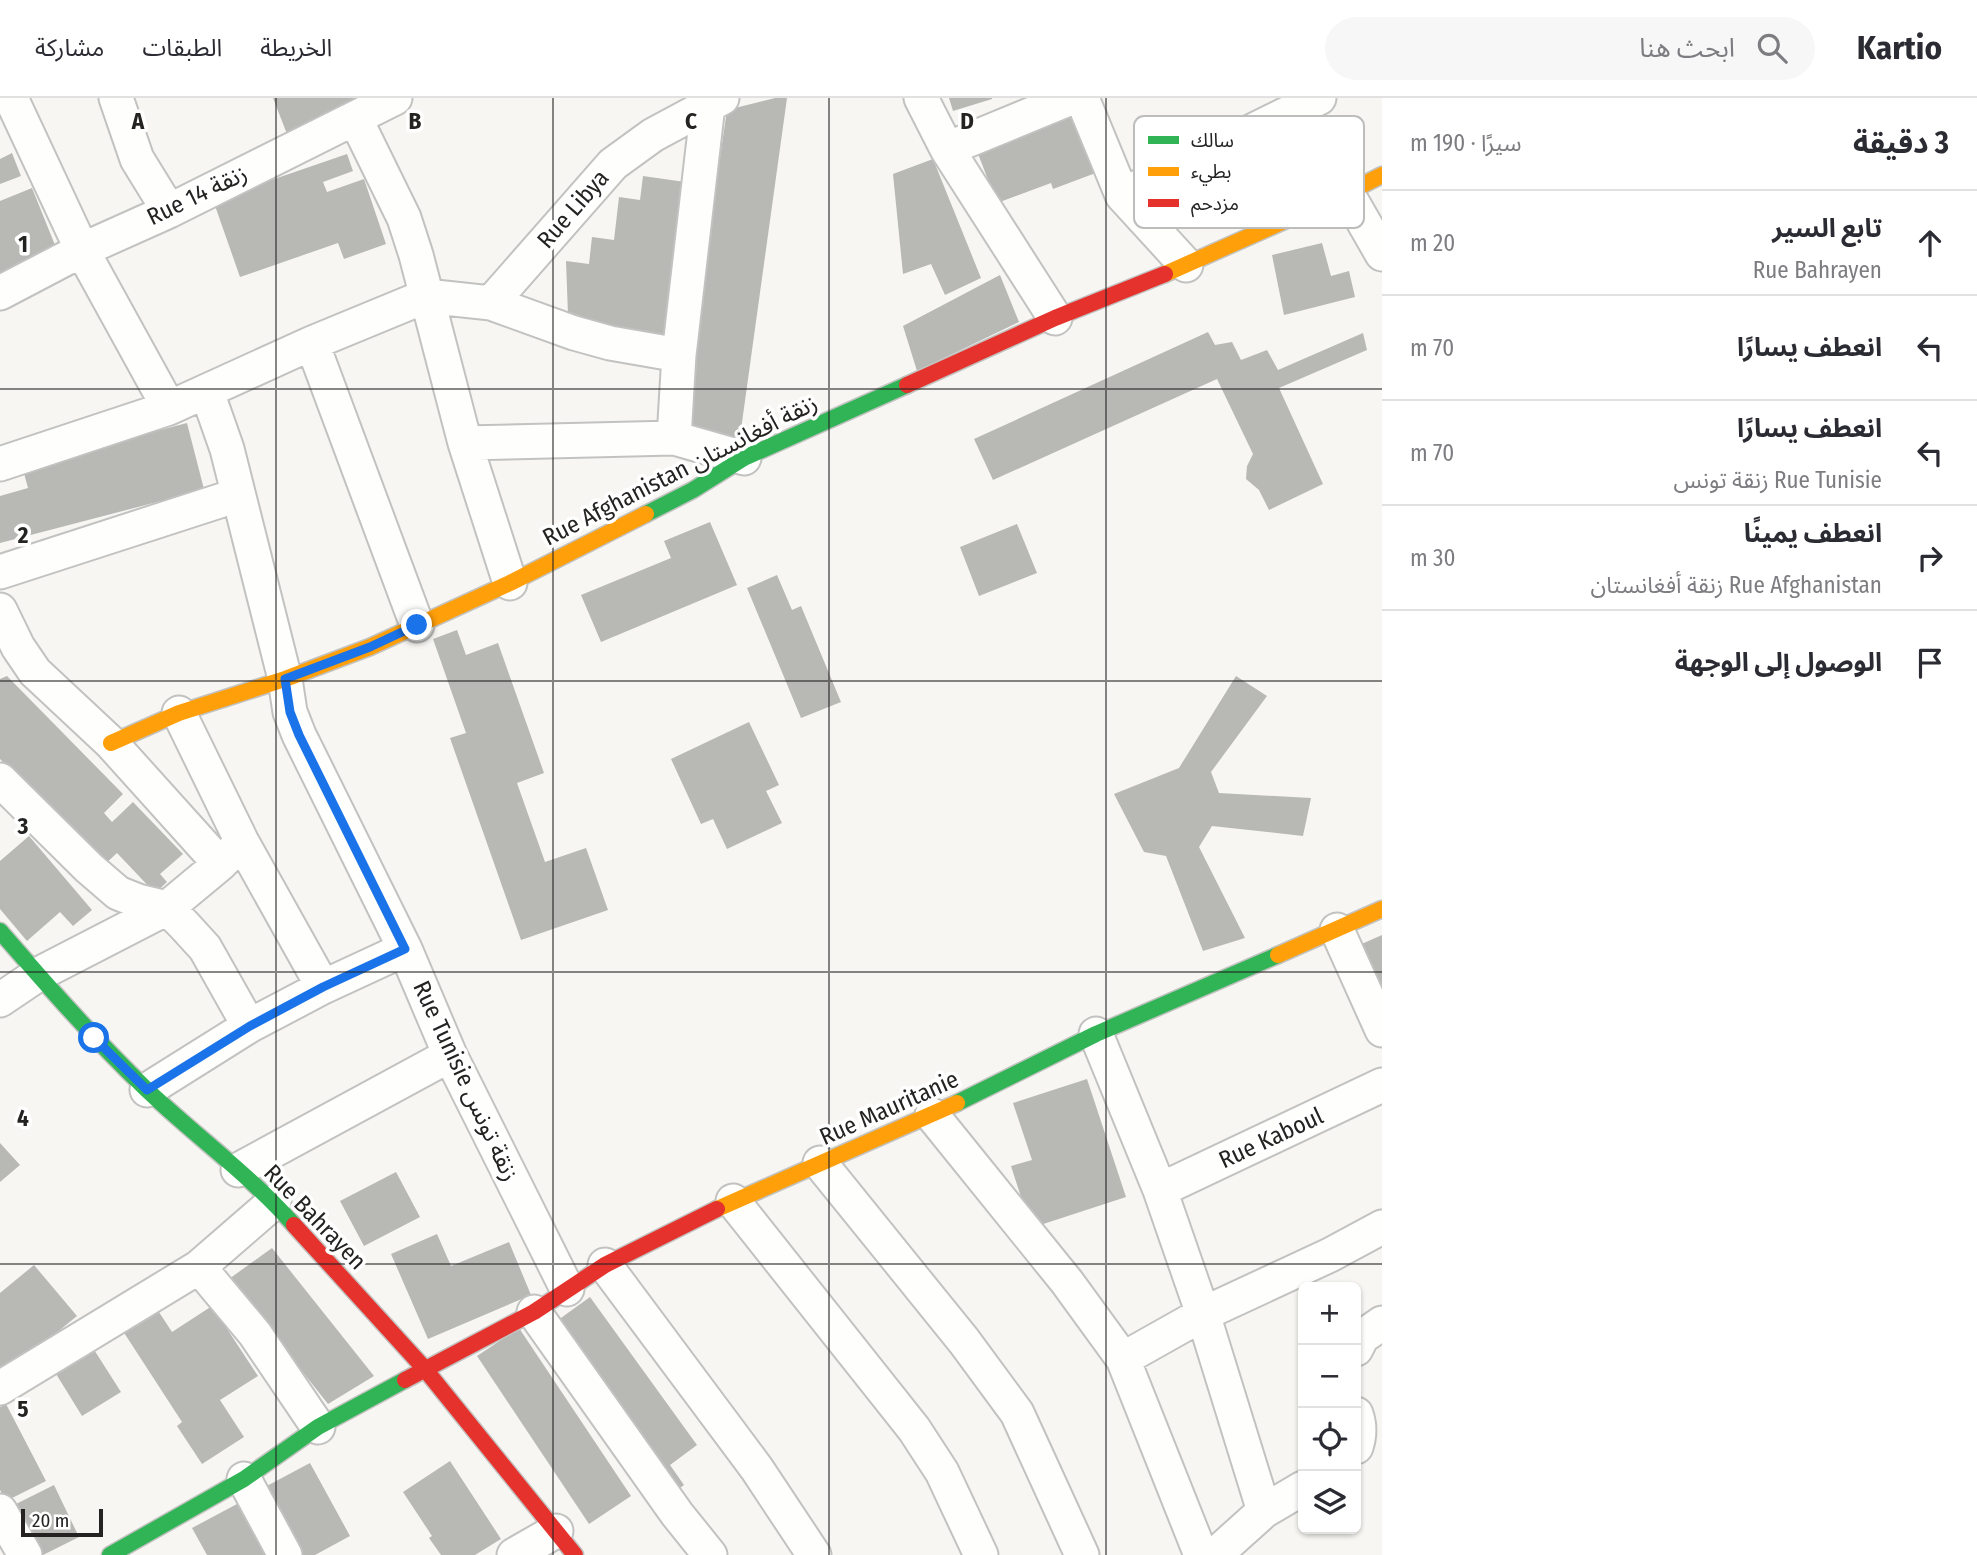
<!DOCTYPE html>
<html lang="ar">
<meta charset="utf-8">
<style>
:root{--surface:#fff;--page:#f7f7f7;--text:#2b2b33;--muted:#7c7c81;--line:#e1e1e2}
body{margin:0;font-family:"Fira Sans Condensed","Noto Sans Arabic",sans-serif;background:var(--page);color:var(--text);direction:rtl}
.controls{position:absolute;right:21px;bottom:21px;display:grid;overflow:hidden;border-radius:10px;box-shadow:0 2px 5px #0004}
.controls button{width:63px;height:63px;display:grid;place-items:center;padding:0;border:0;border-bottom:2px solid var(--line);background:var(--surface);color:var(--text);font:35px sans-serif}
.scale{position:absolute;left:21px;bottom:18px;width:82px;box-sizing:border-box;padding-left:7px;border:4px solid #242322;border-top:0;font-size:19px;line-height:24px;white-space:nowrap;color:#242322;-webkit-text-stroke:5px #fff;paint-order:stroke}
.stop{position:absolute;width:21px;height:21px;margin:-16px;border:5px solid #1a73e8;border-radius:50%;background:#fff}
.stop.end{background:#1a73e8;border-color:#fff;box-shadow:0 2px 7px #0008}
.list{margin:0;padding:0;list-style:none}
h2{display:flex;justify-content:space-between;align-items:center;height:91px;margin:0;padding:0 28px;font-size:30px}
h2 small{font-size:23px;font-weight:400;color:var(--muted)}
.list li{display:grid;grid-template-columns:46px 1fr auto;gap:21px;align-items:center;box-sizing:border-box;height:105px;padding:0 28px;border-top:2px solid var(--line)}
.list b{display:block;font-size:26px;white-space:nowrap}
.list p{margin:0;font-size:23px;white-space:nowrap;color:var(--muted)}
.list em{font-size:23px;font-style:normal;color:var(--muted)}
.icon{flex:none;width:38px;height:38px;fill:none;stroke:currentColor;stroke-width:2;stroke-linecap:round;stroke-linejoin:round}
.map{position:relative;flex:none;width:1382px;height:1457px;overflow:hidden;direction:ltr}
header{display:flex;align-items:center;gap:42px;box-sizing:border-box;height:98px;padding:0 35px;background:var(--surface);border-bottom:2px solid var(--line)}
header strong{font-size:33px}
nav{display:flex;gap:38px;margin-inline-start:auto;font-size:24px}
.search{width:490px;height:63px;background:var(--page);display:flex;align-items:center;gap:18px;box-sizing:border-box;padding:0 24px;border-radius:38px;color:var(--muted);font-size:26px}
main{display:flex}
aside{flex:1;background:var(--surface)}
.map>svg:first-child{display:block}
.building{fill:#b8b8b5}
.lines{fill:none;stroke-linecap:round;stroke-linejoin:round}
.street-casing{stroke:#c2c2c0;stroke-width:37}
.fast-casing{stroke:#c2c2c0;stroke-width:19}
.slow-casing{stroke:#c2c2c0;stroke-width:19}
.jam-casing{stroke:#c2c2c0;stroke-width:19}
.street{stroke:#fefefd;stroke-width:33}
.fast{stroke:#30b455;stroke-width:16}
.slow{stroke:#ff9f0a;stroke-width:16}
.jam{stroke:#e5322d;stroke-width:16}
.route{stroke:#1a73e8;stroke-width:9}
.grid{fill:none;stroke:#242322;stroke-width:2;stroke-opacity:0.55}
.labels{text-anchor:middle;dominant-baseline:central;stroke-width:7;stroke-linejoin:round;paint-order:stroke}
.street-label{font-size:24px;fill:#242322;stroke:#fff}
.key{fill:#fff;stroke:#bdbdbd;stroke-width:2}
.key-label{font-size:19px;fill:#242322}
.grid-label{font-size:23px;text-anchor:middle;font-weight:bold;fill:#242322;stroke:#fff;stroke-width:7;stroke-linejoin:round;paint-order:stroke}
</style>
<header>
<strong>Kartio</strong>
<div class="search"><svg class="icon" aria-label="search" viewBox="0 0 24 24"><circle cx="10" cy="10" r="6"/><path d="M15 15l6 6"/></svg>ابحث هنا</div>
<nav><a>الخريطة</a><a>الطبقات</a><a>مشاركة</a></nav>
</header>
<main>
<aside>
<h2>3 دقيقة<small>سيرًا · 190 m</small></h2>
<ul class="list">
<li><svg class="icon" aria-label="ahead" viewBox="0 0 24 24"><path d="M12 20V5M6 11l6-6 6 6"/></svg><div><b>تابع السير</b><p>Rue Bahrayen</p></div><em>20 m</em></li>
<li><svg class="icon" aria-label="left" viewBox="0 0 24 24"><path d="M17 20v-9H6M10 6l-5 5 5 5"/></svg><div><b>انعطف يسارًا</b></div><em>70 m</em></li>
<li><svg class="icon" aria-label="left" viewBox="0 0 24 24"><path d="M17 20v-9H6M10 6l-5 5 5 5"/></svg><div><b>انعطف يسارًا</b><p>Rue Tunisie زنقة تونس</p></div><em>70 m</em></li>
<li><svg class="icon" aria-label="right" viewBox="0 0 24 24"><path d="M7 20v-9h11M14 6l5 5-5 5"/></svg><div><b>انعطف يمينًا</b><p>Rue Afghanistan زنقة أفغانستان</p></div><em>30 m</em></li>
<li><svg class="icon" aria-label="arrive" viewBox="0 0 24 24"><path d="M6 21V4h12l-3 4 3 4H6"/></svg><div><b>الوصول إلى الوجهة</b></div></li>
</ul>
</aside>
<div class="map">
<svg width="1382" height="1457" viewBox="0 0 1382 1457">
<rect width="100%" height="100%" fill="#f7f6f3"/>
<path class="building" d="M273 0H360L287 36Z
M775 0H787L739 346 679 338 727 12Z
M949 0H992V1L953 13Z
M1077 10 1101 73 1053 91 1051 85 997 105 975 48Z
M12 55 21 78 0 86V61Z
M347 56 353 73 323 84 327 94 364 81 386 146 344 161 338 145 240 179 213 102Z
M933 61 981 180 945 197 931 166 903 176 893 76Z
M643 78 685 84 665 243 568 217 566 163 589 166 592 139 614 142 619 99 640 102Z
M32 90 57 152 0 176V103Z
M1322 145 1331 178 1349 173 1355 199 1284 217 1272 157Z
M1000 177 1019 224 917 273 903 228Z
M1208 234 1215 247 1232 244 1241 262 1267 252 1278 272 1363 235 1367 252 1279 290 1323 386 1269 412 1259 392 1246 381 1247 368 1253 356 1217 281 993 382 974 341Z
M187 325 207 403 164 414 161 403 0 445V398L28 390 22 368Z
M710 424 737 487 601 544 581 497 671 460 664 443Z
M1017 426 1037 475 979 498 960 449Z
M777 477 792 512 801 508 841 604 801 620 747 490Z
M457 532 466 557 498 545 544 675 517 685 545 764 586 750 608 812 521 842 450 640 466 635 433 541Z
M7 578 123 696 104 715 112 724 133 704 183 756 160 776 167 784 155 795 117 755 102 769 0 661V581Z
M1236 578 1267 598 1211 674 1219 695 1311 700 1303 738 1212 728 1199 749 1245 840 1203 853 1166 758 1144 754 1114 696 1179 670Z
M749 624 779 687 766 693 782 725 727 751 713 721 701 726 671 661Z
M29 738 92 812 73 828 60 814 27 843 0 811V763Z
M1382 837V905L1357 848Z
M1087 981 1126 1099 1031 1130 1011 1068 1032 1062 1013 1005Z
M0 1045 20 1067 0 1084Z
M396 1074 420 1119 364 1148 340 1103Z
M437 1136 451 1168 509 1144 531 1197 428 1241 391 1156Z
M272 1150 374 1278 328 1306 229 1181Z
M34 1167 77 1218 0 1281V1195Z
M590 1199 697 1347 670 1367 684 1387 676 1393 554 1225Z
M153 1205 172 1234 212 1208 258 1278 220 1302 244 1339 202 1366 177 1328 182 1324 119 1227Z
M519 1230 631 1398 589 1426 477 1258Z
M91 1247 121 1294 82 1318 53 1271Z
M6 1306 46 1383 6 1403 0 1392V1309Z
M450 1363 501 1441 475 1457H441L429 1440 432 1438 403 1394Z
M310 1365 350 1438 315 1457H301L263 1390Z
M54 1387 79 1439 43 1457H33L10 1409Z
M237 1406 265 1457H207L192 1430Z"/>
<g class="lines">
<defs>
<path id="street" d="M11 0 82 152 169 310
M116 0 137 61 169 113
M921 0 947 51 1055 220
M1082 0 1122 97 1186 167
M355 20 404 120 416 157 465 345 510 485
M947 51 1071 0
M1347 95 1382 156
M1122 97 1319 0
M0 195 82 152 169 113 395 0
M491 205 613 66 653 37 722 0
M312 245 417 527
M207 294 227 351 285 581 290 614 299 637 405 851 450 957 567 1191
M674 340 679 257 708 7
M465 345 674 340 744 360
M0 366 169 310 312 245 426 198 491 205 574 235 610 245 679 257
M0 474 238 397
M0 512 18 549 35 574 111 645 220 766
M179 615 242 744 323 889
M0 682 89 770 118 795 138 803 167 810 184 827 205 850 249 928
M1337 832 1382 932
M0 902 37 877 167 810 220 766 235 751
M1096 936 1160 1092 1203 1216 1264 1413
M147 992 249 928 323 889 405 851
M932 1017 1067 1184 1123 1261 1201 1457
M820 1065 964 1243 1017 1315 1082 1457
M238 1072 450 957
M1160 1092 1382 987
M733 1103 914 1331 942 1374 981 1457
M605 1167 757 1371 814 1457
M199 1169 255 1236 318 1329
M534 1214 677 1416 710 1457
M1356 1251 1362 1239 1382 1225
M1123 1261 1203 1216 1330 1157 1382 1129
M0 1290 199 1169 274 1104
M1356 1316C1360 1327 1360 1337 1356 1349
M244 1381 285 1457
M0 1413 25 1457
M514 1457 556 1433
M1215 1457 1264 1413 1303 1390"/>
<path id="fast" d="M646 416 693 392 744 360 907 287
M0 833C47 887 93 940 145 990 194 1037 249 1076 294 1127
M957 1005 1096 936 1278 857
M110 1457 244 1381 318 1329 405 1282"/>
<path id="slow" d="M1165 176 1347 95 1382 77
M111 645 179 615 285 581 370 549 510 485 646 416
M1278 857 1382 811
M717 1111 957 1005"/>
<path id="jam" d="M907 287 1055 220 1165 176
M294 1127 424 1270 575 1457
M405 1282 534 1214 605 1167 717 1111"/>
</defs>
<use href="#street" class="street-casing"/>
<use href="#fast" class="fast-casing"/>
<use href="#slow" class="slow-casing"/>
<use href="#jam" class="jam-casing"/>
<use href="#street" class="street"/>
<use href="#fast" class="fast"/>
<use href="#slow" class="slow"/>
<use href="#jam" class="jam"/>
</g>
<g class="lines">
<path class="route" d="M94 940 147 992 250 928 323 889 405 851 299 637 290 614 285 581 370 549 417 527"/>
</g>
<path class="grid" d="M276 0V1457M553 0V1457M829 0V1457M1106 0V1457M0 291H1382M0 583H1382M0 874H1382M0 1166H1382"/>
<g class="labels">
<g class="street-label">
<text transform="translate(197 97) rotate(-26)">Rue 14 زنقة</text>
<text transform="translate(573 111) rotate(-49)">Rue Libya</text>
<text transform="translate(680 372) rotate(-27)">Rue Afghanistan زنقة أفغانستان</text>
<text transform="translate(466 983) rotate(65)">Rue Tunisie زنقة تونس</text>
<text transform="translate(889 1010) rotate(-24)">Rue Mauritanie</text>
<text transform="translate(1271 1040) rotate(-25)">Rue Kaboul</text>
<text transform="translate(315 1119) rotate(46)">Rue Bahrayen</text>
</g>
</g>
<rect x="1134" y="18" width="230" height="112" rx="10" class="key"/>
<rect x="1148" y="38" width="31" height="8" fill="#30b455"/>
<rect x="1148" y="69" width="31" height="9" fill="#ff9f0a"/>
<rect x="1148" y="101" width="31" height="8" fill="#e5322d"/>
<g class="key-label">
<text x="1191" y="49">سالك</text>
<text x="1191" y="80">بطيء</text>
<text x="1191" y="112">مزدحم</text>
</g>
<g class="grid-label">
<text x="138" y="31">A</text>
<text x="415" y="31">B</text>
<text x="691" y="31">C</text>
<text x="967" y="31">D</text>
<text x="23" y="154">1</text>
<text x="23" y="445">2</text>
<text x="23" y="736">3</text>
<text x="23" y="1028">4</text>
<text x="23" y="1319">5</text>
</g>
</svg>
<div class="controls">
<button>+</button>
<button>−</button>
<button><svg class="icon" aria-label="locate" viewBox="0 0 24 24"><circle cx="12" cy="12" r="6"/><path d="M12 2v4M12 18v4M2 12h4M18 12h4"/></svg></button>
<button><svg class="icon" aria-label="layers" viewBox="0 0 24 24"><path d="M12 4l9 5-9 5-9-5zM3 14l9 5 9-5"/></svg></button>
</div>
<div class="scale">20 m</div>
<div class="stop" style="left:94px;top:940px"></div>
<div class="stop end" style="left:417px;top:527px"></div>
</div>
</main>
